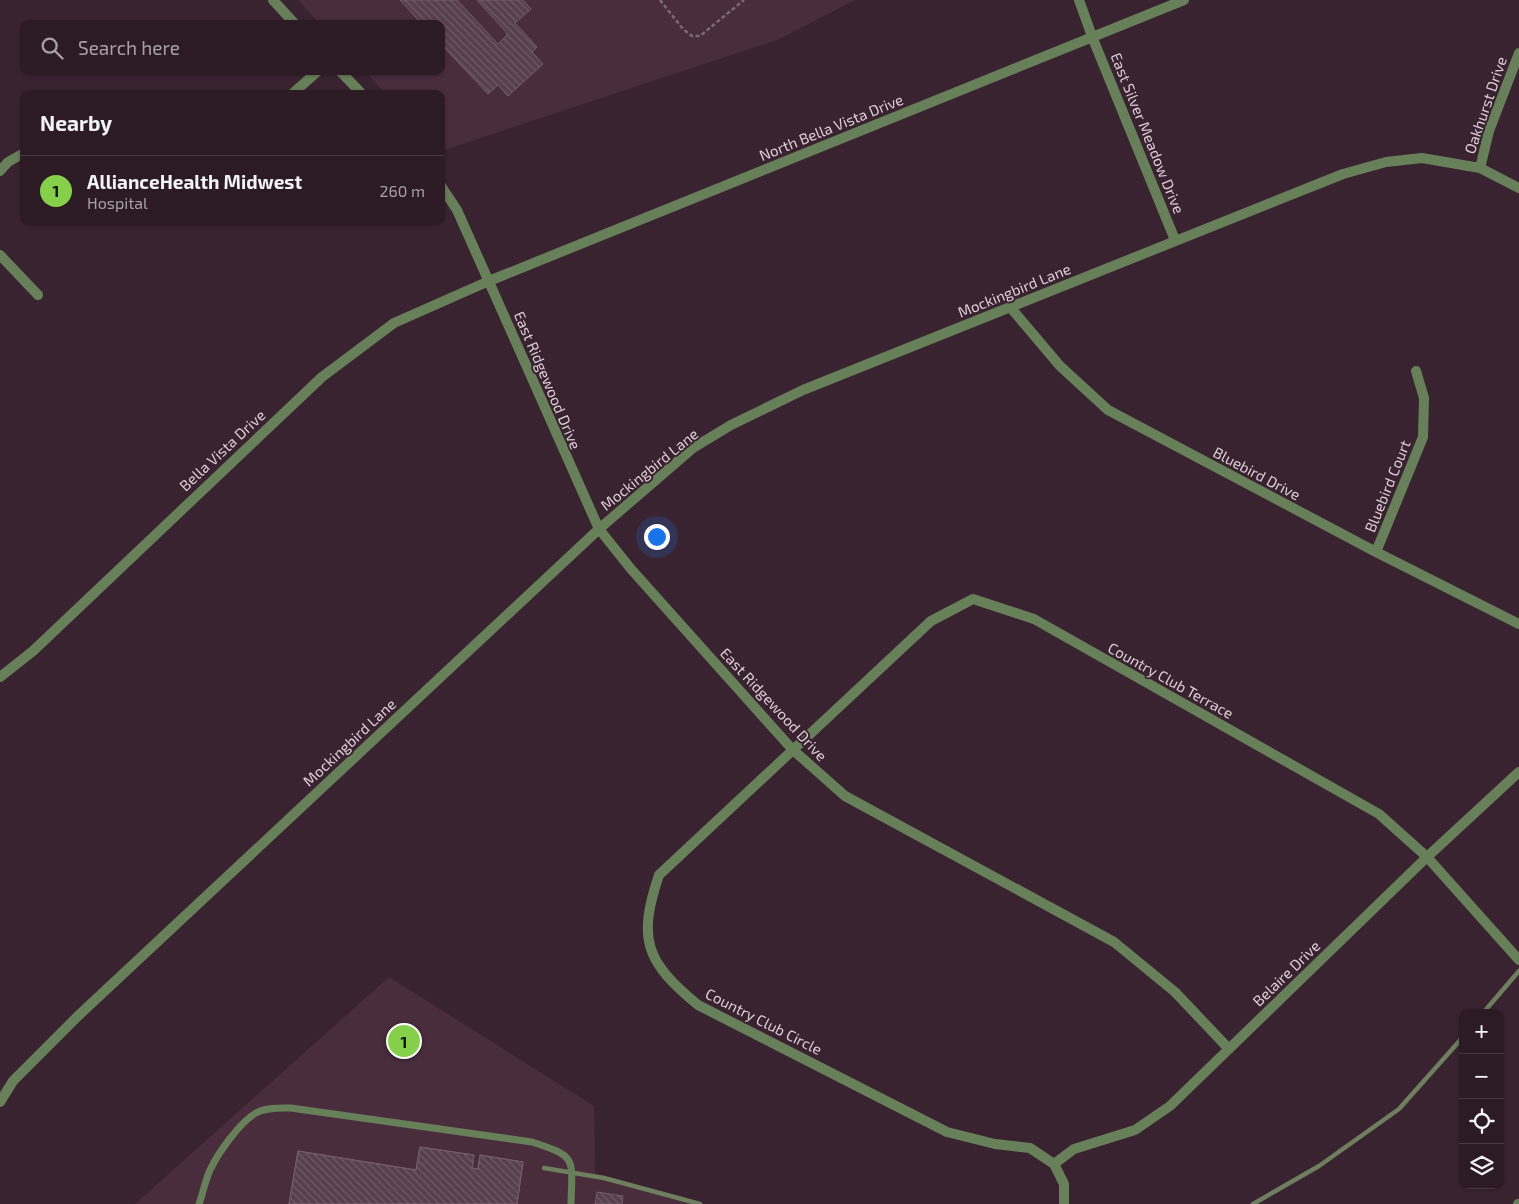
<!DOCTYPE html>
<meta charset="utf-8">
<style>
:root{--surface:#2c1a25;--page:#34232d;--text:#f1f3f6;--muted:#a6a1a7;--line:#483842;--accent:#86cf4b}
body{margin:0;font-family:"Exo 2",sans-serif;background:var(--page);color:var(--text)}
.controls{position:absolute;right:15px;bottom:15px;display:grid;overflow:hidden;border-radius:10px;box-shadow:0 1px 4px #0004}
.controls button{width:45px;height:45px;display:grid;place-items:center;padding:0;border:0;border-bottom:1px solid var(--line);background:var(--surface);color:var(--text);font:25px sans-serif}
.you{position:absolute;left:656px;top:536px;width:18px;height:18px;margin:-12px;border:4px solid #fff;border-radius:50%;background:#1a73e8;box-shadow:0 0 0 8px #1a73e833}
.badge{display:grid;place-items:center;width:32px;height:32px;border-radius:50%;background:var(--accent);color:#111;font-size:16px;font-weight:700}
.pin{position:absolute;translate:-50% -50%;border:2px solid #fff;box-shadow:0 1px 5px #0006}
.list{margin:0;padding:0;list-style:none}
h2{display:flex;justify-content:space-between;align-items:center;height:65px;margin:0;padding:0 20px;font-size:21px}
h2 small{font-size:16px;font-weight:400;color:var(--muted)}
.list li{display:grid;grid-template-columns:32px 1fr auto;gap:15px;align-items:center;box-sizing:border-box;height:70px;padding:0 20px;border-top:1px solid var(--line)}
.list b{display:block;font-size:19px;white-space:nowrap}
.list p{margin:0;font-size:16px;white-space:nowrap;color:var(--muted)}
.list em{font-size:16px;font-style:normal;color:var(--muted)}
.icon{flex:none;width:28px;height:28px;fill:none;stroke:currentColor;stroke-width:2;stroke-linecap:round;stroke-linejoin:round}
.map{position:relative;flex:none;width:1519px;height:1204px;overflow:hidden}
.search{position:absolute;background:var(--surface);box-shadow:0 1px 4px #0004;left:20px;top:20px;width:425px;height:55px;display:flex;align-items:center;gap:12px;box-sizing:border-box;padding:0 18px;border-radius:10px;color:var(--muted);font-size:19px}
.panel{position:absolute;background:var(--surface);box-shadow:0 1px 4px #0004;left:20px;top:90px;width:425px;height:135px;border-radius:10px}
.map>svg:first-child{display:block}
.built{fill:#492d3d}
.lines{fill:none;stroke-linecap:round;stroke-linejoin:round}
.stream{stroke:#6f7e5f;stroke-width:4.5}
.building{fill:url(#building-back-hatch);stroke:#765c6b}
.path{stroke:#7c6974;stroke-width:2.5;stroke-dasharray:4 2.5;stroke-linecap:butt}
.lane{stroke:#688059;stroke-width:7}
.street{stroke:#688059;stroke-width:10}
.labels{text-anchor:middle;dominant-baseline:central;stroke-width:4;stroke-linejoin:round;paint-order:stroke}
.street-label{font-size:15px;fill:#decfd7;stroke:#3a2331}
</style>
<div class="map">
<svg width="1519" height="1204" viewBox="0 0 1519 1204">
<defs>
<pattern id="building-back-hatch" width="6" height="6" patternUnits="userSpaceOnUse" patternTransform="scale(1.25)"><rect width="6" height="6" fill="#583f4d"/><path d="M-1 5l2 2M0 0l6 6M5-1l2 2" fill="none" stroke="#705a66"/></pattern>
</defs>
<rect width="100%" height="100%" fill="#3a2331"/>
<path class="built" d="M298 0H855L777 40 441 151V94H386L365 71H441V24H320Z
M389 977 594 1106 595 1173 704 1204H135Z"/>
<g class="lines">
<path class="stream" d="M1483 1013 1519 971
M544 1168 604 1178 700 1204
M1253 1204 1319 1166 1399 1109 1463 1037"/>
</g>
<path class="building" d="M400 0H457L498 44 507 35 506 32 477 0H523L531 9 515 23 537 47 532 52 543 64 508 96 498 85 488 94 441 44V24H422Z
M420 1147 474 1155 472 1168 478 1169 480 1155 523 1162 517 1204H289L298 1151 416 1170Z
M420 1147 474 1155 472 1168 478 1169 480 1155 523 1162 517 1204H289L298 1151 416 1170Z
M597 1192 623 1196 622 1204H595Z"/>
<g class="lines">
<path class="path" d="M660 0 683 29 692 36H700L744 0"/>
<path class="lane" d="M199 1204C203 1193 205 1181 210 1170 218 1153 240 1122 256 1113 266 1107 281 1108 291 1108L532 1142C578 1157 572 1158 571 1204"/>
<path class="street" d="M273 0 295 24
M1079 0 1093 39 1175 240
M340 71 362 94
M292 94 318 71
M1480 168 1489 131 1519 53
M0 171 8 162 24 153
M441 186 457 210 599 529 631 569 792 749 845 796 1114 942 1175 992 1229 1049
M0 255 38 295
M1011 308 1060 366 1108 410 1376 552 1519 624
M1376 552 1423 437 1424 398 1416 371
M0 677 33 651 322 377 394 323 489 281 1184 0
M0 1102 13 1081 78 1016 599 529 693 448 731 425 803 390 1343 174 1386 162 1422 158 1480 168 1519 188
M1054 1164 1074 1149 1135 1130 1170 1106 1427 857 1519 772
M1064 1204V1184L1054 1164 1030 1148 995 1144 947 1132 698 1005C646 962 637 940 659 875L931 621 973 599 1034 619 1379 814 1427 857 1519 960
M1518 1204H1519"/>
</g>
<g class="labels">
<g class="street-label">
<text transform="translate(1485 105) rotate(-71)">Oakhurst Drive</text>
<text transform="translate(831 127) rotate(-22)">North Bella Vista Drive</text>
<text transform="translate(1148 133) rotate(68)">East Silver Meadow Drive</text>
<text transform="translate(1014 290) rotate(-22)">Mockingbird Lane</text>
<text transform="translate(548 380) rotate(67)">East Ridgewood Drive</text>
<text transform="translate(222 450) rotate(-43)">Bella Vista Drive</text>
<text transform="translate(649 469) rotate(-39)">Mockingbird Lane</text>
<text transform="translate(1257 473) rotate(28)">Bluebird Drive</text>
<text transform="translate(1387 486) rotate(-68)">Bluebird Court</text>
<text transform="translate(1171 680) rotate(29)">Country Club Terrace</text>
<text transform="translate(774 704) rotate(47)">East Ridgewood Drive</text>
<text transform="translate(349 742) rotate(-43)">Mockingbird Lane</text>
<text transform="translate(1286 973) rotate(-44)">Belaire Drive</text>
<text transform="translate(764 1021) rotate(27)">Country Club Circle</text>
</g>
</g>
</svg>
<div class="controls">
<button>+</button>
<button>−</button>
<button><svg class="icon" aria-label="locate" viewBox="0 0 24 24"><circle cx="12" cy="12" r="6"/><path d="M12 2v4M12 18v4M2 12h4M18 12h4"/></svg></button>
<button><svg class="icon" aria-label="layers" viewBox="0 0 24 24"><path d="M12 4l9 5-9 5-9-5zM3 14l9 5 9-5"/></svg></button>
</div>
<div class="you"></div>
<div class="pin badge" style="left:404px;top:1041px">1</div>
<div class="search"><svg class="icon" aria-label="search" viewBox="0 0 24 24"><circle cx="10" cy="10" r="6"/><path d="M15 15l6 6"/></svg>Search here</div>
<section class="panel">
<h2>Nearby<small></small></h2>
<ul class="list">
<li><span class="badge">1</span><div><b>AllianceHealth Midwest</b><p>Hospital</p></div><em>260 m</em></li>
</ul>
</section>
</div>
